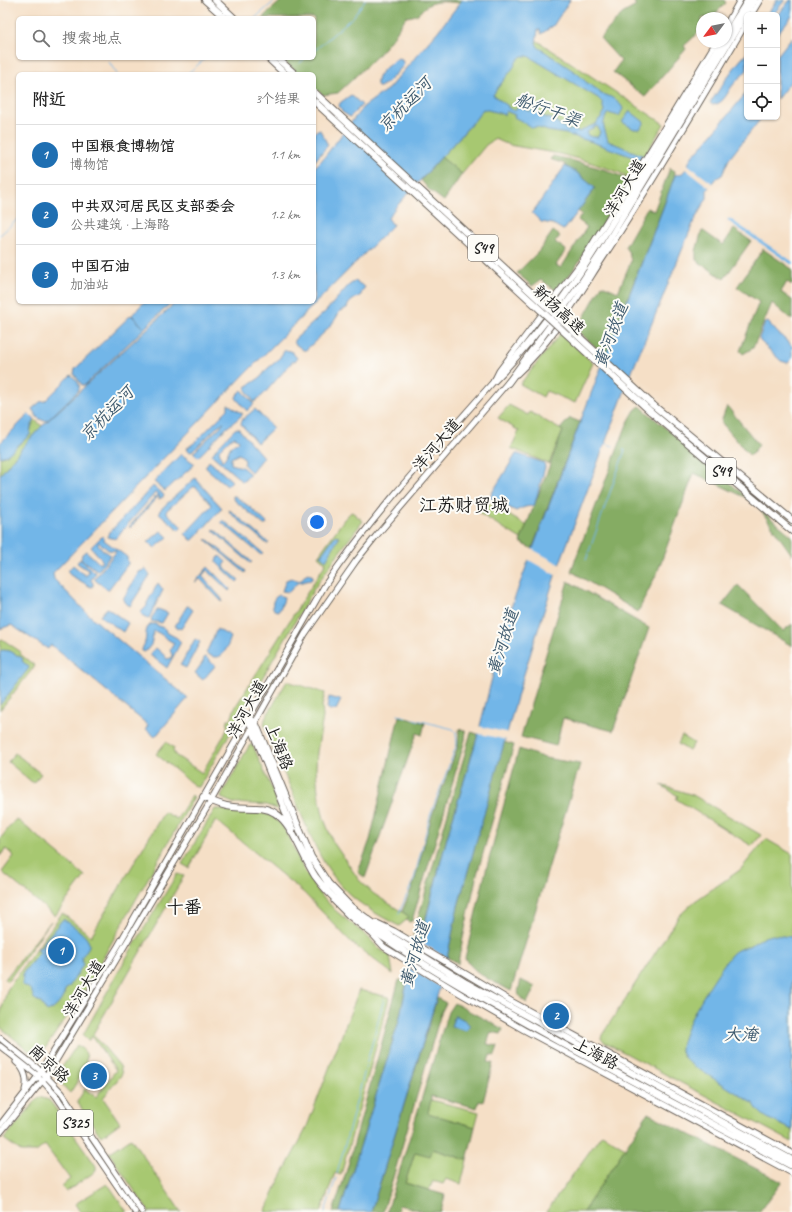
<!DOCTYPE html>
<html lang="zh">
<meta charset="utf-8">
<style>
:root{--surface:#fff;--page:#f6f6f6;--text:#222;--muted:#767676;--line:#e0e0e0;--accent:#1f6fb2}
body{margin:0;font-family:Caveat,"LXGW WenKai TC",sans-serif;background:var(--page);color:var(--text)}
.controls{position:absolute;right:12px;top:12px;display:grid;overflow:hidden;border-radius:6px;box-shadow:0 1px 3px #0004}
.controls button{width:36px;height:36px;display:grid;place-items:center;padding:0;border:0;border-bottom:1px solid var(--line);background:var(--surface);color:var(--text);font:20px sans-serif}
.compass{position:absolute;left:696px;top:12px;width:36px;height:36px;border-radius:50%;background:var(--surface);box-shadow:0 1px 3px #0004;rotate:238deg}
.you{position:absolute;left:317px;top:522px;width:14px;height:14px;margin:-10px;border:3px solid #fff;border-radius:50%;background:#1a73e8;box-shadow:0 0 0 6px #1a73e833}
.badge{display:grid;place-items:center;width:26px;height:26px;border-radius:50%;background:var(--accent);color:#fff;font-size:13px;font-weight:700}
.pin{position:absolute;translate:-50% -50%;border:2px solid #fff;box-shadow:0 1px 4px #0006}
.list{margin:0;padding:0;list-style:none}
h2{display:flex;justify-content:space-between;align-items:center;height:52px;margin:0;padding:0 16px;font-size:17px}
h2 small{font-size:13px;font-weight:400;color:var(--muted)}
.list li{display:grid;grid-template-columns:26px 1fr auto;gap:12px;align-items:center;box-sizing:border-box;height:60px;padding:0 16px;border-top:1px solid var(--line)}
.list b{display:block;font-size:15px;white-space:nowrap}
.list p{margin:0;font-size:13px;white-space:nowrap;color:var(--muted)}
.list em{font-size:13px;font-style:normal;color:var(--muted)}
.icon{flex:none;width:22px;height:22px;fill:none;stroke:currentColor;stroke-width:2;stroke-linecap:round;stroke-linejoin:round}
.map{position:relative;flex:none;width:792px;height:1212px;overflow:hidden}
.search{position:absolute;background:var(--surface);box-shadow:0 1px 3px #0004;left:16px;top:16px;width:300px;height:44px;display:flex;align-items:center;gap:10px;box-sizing:border-box;padding:0 14px;border-radius:6px;color:var(--muted);font-size:15px}
.panel{position:absolute;background:var(--surface);box-shadow:0 1px 3px #0004;left:16px;top:72px;width:300px;height:232px;border-radius:6px}
.map>svg:first-child{display:block}
.green{fill:#a7c871;stroke:#627246}
.forest{fill:#85ac63;stroke:#506440}
.water{fill:#72b6e8;stroke:#476982;fill-rule:evenodd}
.pier{fill:#f5dfc6}
.lines{fill:none;stroke-linecap:round;stroke-linejoin:round}
.stream{stroke:#72b6e8;stroke-width:1}
.canal{stroke:#72b6e8;stroke-width:3}
.major-casing{stroke:#686058;stroke-width:7}
.highway-casing{stroke:#686058;stroke-width:8}
.major{stroke:#fff;stroke-width:5}
.highway{stroke:#fff;stroke-width:6}
.highway-bridge-casing{stroke:#686058;stroke-width:8;stroke-linecap:butt}
.highway-bridge{stroke:#fff;stroke-width:6}
.labels{text-anchor:middle;dominant-baseline:central;stroke-width:4;stroke-linejoin:round;paint-order:stroke}
.shield{fill:#fdfcf7;stroke:#605f5e;stroke-width:1}
.shield-label{font-size:15px;font-weight:bold;fill:#1c1c1c}
.street-label{font-size:16px;fill:#1c1c1c;stroke:#fdfcf7}
.water-label{font-size:17px;font-style:italic;fill:#3e5a6e;stroke:#fdfcf7}
.quarter-label{font-size:18px;fill:#1c1c1c;stroke:#fdfcf7}
</style>
<div class="map">
<svg width="792" height="1212" viewBox="0 0 792 1212">
<rect width="100%" height="100%" fill="#fdfcf7"/>
<filter id="ink" filterUnits="userSpaceOnUse"><feTurbulence type="fractalNoise" baseFrequency=".025" numOctaves="2"/><feDisplacementMap in="SourceGraphic" scale="8" xChannelSelector="R" yChannelSelector="G"/><feConvolveMatrix kernelMatrix="1 2 1 2 8 2 1 2 1" color-interpolation-filters="sRGB"/></filter>
<filter id="wash" filterUnits="userSpaceOnUse"><feTurbulence type="fractalNoise" baseFrequency=".012" numOctaves="4" result="noise"/><feDisplacementMap in="SourceGraphic" scale="16" xChannelSelector="R" yChannelSelector="G"/><feGaussianBlur stdDeviation="0.9" result="paint"/><feColorMatrix in="noise" values="0 0 0 0 0 0 0 0 0 0 0 0 0 0 0 0 0 1.4 0 .05"/><feComposite in="paint" operator="in"/></filter>
<g filter="url(#wash)">
<rect width="100%" height="100%" fill="#f5dfc6"/>
<path class="green" d="M530 36 664 124 631 178 618 172 586 161 560 154 509 145 495 139 486 145 462 174 441 157 469 127Z
M561 333 593 363 575 403 546 391 543 397 520 384Z
M509 405 528 415 530 412 563 431 549 464 511 448 519 431 498 418Z
M35 420 42 426 27 442 0 475V457H3L30 435 31 427Z
M485 501 527 526 521 539 479 513Z
M352 512 363 521 338 554 314 589 199 787H196L156 754 166 742 174 748 173 751 175 755 202 773 227 730 228 719H231L233 714 234 709 326 563 318 556 345 518 350 513Z
M2 639 21 652 20 654 35 666 0 710V640Z
M287 681 325 693 322 706 323 717 317 752 316 768 318 792 324 819 333 842 359 880 374 894 410 917 399 926C380 916 361 906 346 891 318 863 306 824 291 789 282 768 271 746 264 724L265 719Z
M682 736 694 743 689 751 678 744Z
M252 744 254 748 275 796 278 810 267 805 233 803 221 798 222 794 249 746Z
M15 753 41 774 33 783 8 762Z
M661 785 693 795 761 835 752 846 676 799 678 796Z
M192 795 194 797 82 995 41 1054 34 1055 0 1027V1016L7 990 62 913 91 936 164 812 177 819Z
M215 809H221L227 811 262 813 270 815 275 819 281 824 286 832 304 870 319 893 336 911 368 937 378 948 390 956 393 974 352 943 304 893 216 820 189 868 182 864Z
M15 820 19 821 85 876 55 916 2 872 14 856 6 849 0 856V839Z
M766 839 792 854V1142L603 1041 601 1039 602 1035 679 916 695 901 740 870Z
M177 874 184 876 93 1034 120 1066 122 1074 103 1098 120 1123 102 1136 100 1135 77 1102 85 1089 96 1097 116 1070 92 1036 88 1041 83 1035 125 960Z
M51 921 9 980 7 981 5 979Z
M359 990 388 997 389 999 341 1175 335 1173 321 1212H265L277 1185 306 1129Z
M77 1045C80 1047 85 1051 86 1054 89 1064 75 1085 70 1093 64 1088 58 1079 58 1073Z
M39 1097 49 1100 53 1105 96 1166V1171L66 1192 62 1186 70 1179 45 1145 36 1152H22L4 1139Z
M431 1100 479 1112 475 1127 427 1113Z
M602 1134 625 1148 583 1212H546Z
M131 1138 181 1212H149L109 1153Z
M432 1149 467 1160 461 1184 446 1179 443 1184 433 1181 429 1190 405 1183 415 1152Z
M107 1184 110 1187 127 1212H80L75 1204Z"/>
<path class="forest" d="M282 0H462L460 3C450 2 436 0 428 5 417 12 423 15 406 17L393 37 378 55 338 93 323 95 314 88V74H298L281 58H314V18H262Z
M638 0H724L726 3 711 18H702V26L697 30 699 32 684 46 686 49 645 97 613 72 621 61 600 38 622 14 636 6 634 2Z
M553 156 567 159 606 170 630 180 575 268 557 291 541 280 532 286 517 273 539 251 553 231 560 236 555 242 566 250 556 265 561 268 587 227 578 220 582 214 578 211 595 188 576 172 565 166V164L550 159Z
M441 157 462 174 444 201 429 190 421 180Z
M670 168 675 171 674 180 605 356 577 330 602 285 618 292 631 261 629 253 625 247 647 208 654 211Z
M734 229 751 241 724 279 696 260V251L702 230 723 245Z
M763 249 792 269V285L787 282 781 292 792 300V320L772 303 753 348 743 354 740 351 759 302 737 287Z
M640 406 749 499 694 473 657 573 638 612 571 571 627 424 635 410Z
M727 406 759 445 750 456 721 422Z
M570 418 580 422 532 549 520 542 563 431 560 429Z
M760 509 792 536V555Z
M568 581 649 628 613 731 563 718 556 746 521 737Z
M738 585 783 631 792 624V646L722 605Z
M399 716 425 723 422 735 417 733 365 878 358 872 370 840Z
M459 729 466 731 465 740 412 921 409 922 406 920 409 917 402 911 414 883 432 815 458 746Z
M471 732 478 734 447 838 420 940 413 936Z
M504 742 514 745 476 878 459 957 458 964 447 957 458 906Z
M519 749 545 758 580 764 511 991C495 982 475 975 465 958L486 870Z
M399 980 407 981 399 1021 340 1212H333L347 1169Z
M521 980 535 987 527 1003C515 995 518 992 521 980Z
M437 998 446 1003 441 1013 383 1212H371Z
M454 1003 503 1029 501 1034 491 1032 487 1044 498 1046 495 1056 490 1055 488 1062 493 1063 483 1102 479 1101 477 1108 431 1096V1100L428 1113 475 1127 467 1160 433 1149 430 1156 415 1152 405 1183 445 1195 441 1212H424L399 1205 397 1212H387L448 1012Z
M648 1113 782 1182 759 1212H583Z"/>
<path class="water" d="M462 0H570L553 26 541 34 540 30H538L536 43 538 47 578 74 586 82 598 90 601 94C608 94 621 102 623 109L619 116 608 113C600 126 605 127 608 141L644 156 641 160 592 142 566 134 548 131 536 127 532 128 523 122 514 117 515 115 506 111 504 115 496 112 483 109 475 120 395 208 388 218 393 225 245 374 53 573 54 579 89 615 188 698 155 737 146 729 148 725 51 645 48 649 11 625 0 629V475L27 442 41 427 176 302H314V168L322 160 363 107 388 89 438 31ZM522 56H528L598 98 603 103V108L605 111 601 118 599 119 596 124 586 128 580 132 572 129 569 131 554 120 542 116 538 110 535 109 530 111 518 107 515 111 508 108V106L493 95C499 85 507 77 513 68 517 62 515 61 522 56ZM596 126 598 127 600 132 598 137H592L587 135V132Z
M777 0H785L773 15H767Z
M790 0H792V16L777 34V16Z
M792 37V80L777 99V56Z
M747 53V70C743 75 737 80 733 85 727 92 725 103 713 105L710 103C722 86 732 68 747 53Z
M398 58 402 60 404 65 387 83 380 87H378C372 76 390 64 398 58Z
M747 92V117H762L729 159 722 175 715 179 707 190V198L694 221 633 369 555 576 520 687 458 906 443 977 371 1212H340L399 1021 411 964 422 934 447 838 477 738 507 618 590 396 663 208 675 175C688 175 687 162 693 155 694 153 697 152 698 151Z
M351 95 362 105 350 117 342 112 339 105 341 102Z
M630 111 644 122V124L640 129H634L622 122Z
M317 130H320L328 145 314 162V133Z
M565 166 576 172 595 188 565 229 563 230 553 224 541 222 532 213Z
M355 281 365 287 362 291 361 295C356 299 349 300 347 308L339 312C336 323 315 341 306 350H303L294 343V340L326 311 348 286Z
M144 302H172L85 385H82L74 374 75 369 131 315 143 327 132 315Z
M768 322 777 332 792 346V359L788 363 781 361 760 341 759 338 765 323Z
M285 350 291 351 297 358 295 361 292 362 263 395 254 402 246 390V387L261 377 267 369 278 360Z
M71 375C76 379 82 385 78 391L48 420 44 421 38 418 32 409 40 402 45 401Z
M242 390 254 404 247 411 236 398 237 395Z
M228 404 243 414C236 421 228 426 221 433 213 441 206 450 198 457L194 454V452L224 423 219 425 193 451 191 452 188 451 187 448 194 443 228 409Z
M255 409 273 428 257 443 241 424 242 420Z
M29 414 35 420 31 427 30 435 7 455 0 457V443Z
M238 428 263 457 251 472 244 465 245 461 243 457 239 454 231 458V464L242 467 250 474 243 482 212 455 218 446 235 429ZM235 437 239 440V442C227 443 231 454 222 461L219 450 230 439Z
M181 454 195 464 165 491 154 482Z
M516 454H518L544 463 545 467 534 507C528 505 522 508 516 511L490 498 492 493Z
M209 461 232 481 227 486 206 468V466Z
M195 478 222 508 193 540H191L185 534 212 505 196 487H193L166 511 168 514 182 527 179 530 159 513 160 510Z
M153 486 164 495 163 497 159 499V495L130 528 129 527 157 495V493H155L115 539 108 537V534Z
M233 496H235L251 508 267 523 266 525H264L233 499Z
M229 510 231 511 269 543 267 544 230 513Z
M223 520 263 553 261 555 221 522Z
M214 529 252 562 250 563 217 534 213 530Z
M161 531 168 537 155 548 148 542Z
M337 535 339 538 326 560 321 556 322 554 334 537Z
M102 536 104 538V540L127 557 128 564 108 590 95 580V578L116 552 115 551 108 550 99 542 98 544 103 550 111 555 98 571 81 559 82 554 86 551 99 563H101L102 560 91 547Z
M207 539 246 571 245 573 206 540Z
M220 556 226 562 224 567 239 580 237 582 216 562V560Z
M79 560H81L96 573 91 580 93 583V586L91 587 70 575 68 571 73 565 86 576 89 571 77 563Z
M208 567 230 589 229 591 207 570 202 576 222 599V602L200 579 195 582Z
M146 569 150 575 130 606 124 602 123 599 139 572Z
M307 573 313 576 311 580 297 583 289 592 282 591 286 580 291 578 300 581Z
M158 583 163 590 149 618H147L142 615 141 612 147 606V603Z
M278 595 284 597 283 602 279 611 274 610C271 604 273 599 278 595Z
M187 606H188L193 610 181 629 175 626Z
M107 608 128 623 123 632 100 616Z
M158 609 168 613 162 623 151 621 152 617Z
M151 624H155L165 629 166 632 177 638 181 642 167 668 150 655 151 652 156 648 163 654 167 659 171 658 172 655 170 650 174 643C167 640 161 633 154 631L151 645 145 652 142 651C142 647 144 646 145 642 147 635 144 629 151 624Z
M217 629 231 637C226 651 222 663 207 654L206 653Z
M195 639 200 642 186 668 180 665 181 664Z
M3 650 10 651 22 658 23 659 22 661 28 666 29 668 0 705V651Z
M206 657 215 666 203 680 195 673 203 662 204 658Z
M329 697 341 700 336 710H330L327 708Z
M63 919C69 923 91 937 89 946 88 949 84 953 82 957L83 965 69 987 65 990C64 999 55 1010 47 1012L41 1003 33 998C33 991 29 987 22 985L23 973 40 952 37 950 39 947 40 948 42 945V944Z
M773 935 792 937V1130C778 1122 761 1119 754 1104L692 1065C688 1061 682 1057 681 1051 679 1031 719 969 732 954 738 948 745 948 751 945 759 940 764 936 773 935Z
M455 1015 466 1021 470 1026 466 1031 451 1026Z"/>
<path class="pier" d="M687 164 713 184 710 188 684 168Z
M530 548 561 565 557 576 527 559Z
M478 726 509 733 507 740 476 733Z
M418 940 449 960 442 988 408 967Z"/>
<g class="lines">
<path class="stream" d="M255 18 276 0
M314 51 354 16 365 0
M109 62 117 74
M300 63 305 58
M187 74 206 58
M0 235 18 219
M604 443 613 446
M586 560 625 450H623
M398 715 453 729 456 732 457 744 430 816 414 879 399 913
M337 1174 384 999
M325 1212 336 1178"/>
<path class="canal" d="M729 220 792 263"/>
</g>
</g>
<g filter="url(#ink)">
<g class="lines">
<defs>
<path id="major" d="M751 15 760 0
M726 25 740 0
M517 374C552 341 577 298 603 258 654 181 700 101 747 22
M334 901 349 916 372 934 384 947 461 994 524 1030 792 1173
M377 923 394 931 511 1001 792 1153
M0 1038 41 1071 62 1093 142 1212
M0 1046 38 1076 56 1096 135 1212
M16 1062C25 1069 28 1080 25 1090
M0 1125 38 1076 118 946 325 585C375 512 436 447 494 381L499 371 580 264 666 125 716 42
M0 1133 43 1080 54 1064 211 801 305 634 356 561 376 536 509 381"/>
<path id="highway" d="M205 0 225 18
M215 0 234 18
M726 35 748 0
M268 58 285 74
M277 58 295 74
M494 381C547 327 587 264 626 200 658 148 690 95 722 42
M508 383 580 285 599 256 754 0
M653 405 792 520
M650 411 792 531
M248 718 255 722 311 857 328 883 351 907 391 936 466 983 792 1160
M248 718 292 828
M203 797C213 802 223 806 233 807 247 809 263 805 275 813 293 824 303 858 315 876 333 901 364 925 390 942 446 980 506 1012 565 1045 641 1086 716 1126 792 1166"/>
</defs>
<use href="#major" class="major-casing"/>
<use href="#highway" class="highway-casing"/>
<use href="#major" class="major"/>
<use href="#highway" class="highway"/>
<defs>
<path id="highway-bridge" d="M314 92 653 405
M314 101 650 411"/>
</defs>
<use href="#highway-bridge" class="highway-bridge-casing"/>
<use href="#highway-bridge" class="highway-bridge"/>
</g>
</g>
<g class="labels">
<g class="shield">
<rect x="468" y="235" width="30" height="26" rx="3"/>
<rect x="706" y="458" width="30" height="26" rx="3"/>
<rect x="57" y="1110" width="36" height="26" rx="3"/>
</g>
<g class="shield-label">
<text x="483" y="248">S49</text>
<text x="721" y="471">S49</text>
<text x="75" y="1123">S325</text>
</g>
<g class="street-label">
<text transform="translate(625 188) rotate(-59)">洋河大道</text>
<text transform="translate(559 310) rotate(43)">新扬高速</text>
<text transform="translate(437 445) rotate(-49)">洋河大道</text>
<text transform="translate(247 709) rotate(-61)">洋河大道</text>
<text transform="translate(279 747) rotate(68)">上海路</text>
<text transform="translate(84 989) rotate(-59)">洋河大道</text>
<text transform="translate(596 1054) rotate(28)">上海路</text>
<text transform="translate(49 1064) rotate(43)">南京路</text>
</g>
<g class="water-label">
<text transform="translate(405 105) rotate(-46)">京杭运河</text>
<text transform="translate(548 110) rotate(20)">船行干渠</text>
<text transform="translate(611 335) rotate(-70)">黄河故道</text>
<text transform="translate(107 414) rotate(-46)">京杭运河</text>
<text transform="translate(503 642) rotate(-73)">黄河故道</text>
<text transform="translate(415 954) rotate(-74)">黄河故道</text>
<text x="741" y="1034">大淹</text>
</g>
<g class="quarter-label">
<text x="464" y="505">江苏财贸城</text>
<text x="184" y="907">十番</text>
</g>
</g>
</svg>
<div class="controls">
<button>+</button>
<button>−</button>
<button><svg class="icon" aria-label="locate" viewBox="0 0 24 24"><circle cx="12" cy="12" r="6"/><path d="M12 2v4M12 18v4M2 12h4M18 12h4"/></svg></button>
</div>
<svg class="compass" viewBox="-18 -18 36 36"><path d="M0-13l5 13h-10z" fill="#e53935"/><path d="M0 13l5-13h-10z" fill="#767676"/></svg>
<div class="you"></div>
<div class="pin badge" style="left:61px;top:951px">1</div>
<div class="pin badge" style="left:556px;top:1016px">2</div>
<div class="pin badge" style="left:94px;top:1076px">3</div>
<div class="search"><svg class="icon" aria-label="search" viewBox="0 0 24 24"><circle cx="10" cy="10" r="6"/><path d="M15 15l6 6"/></svg>搜索地点</div>
<section class="panel">
<h2>附近<small>3个结果</small></h2>
<ul class="list">
<li><span class="badge">1</span><div><b>中国粮食博物馆</b><p>博物馆</p></div><em>1.1 km</em></li>
<li><span class="badge">2</span><div><b>中共双河居民区支部委会</b><p>公共建筑 · 上海路</p></div><em>1.2 km</em></li>
<li><span class="badge">3</span><div><b>中国石油</b><p>加油站</p></div><em>1.3 km</em></li>
</ul>
</section>
</div>
